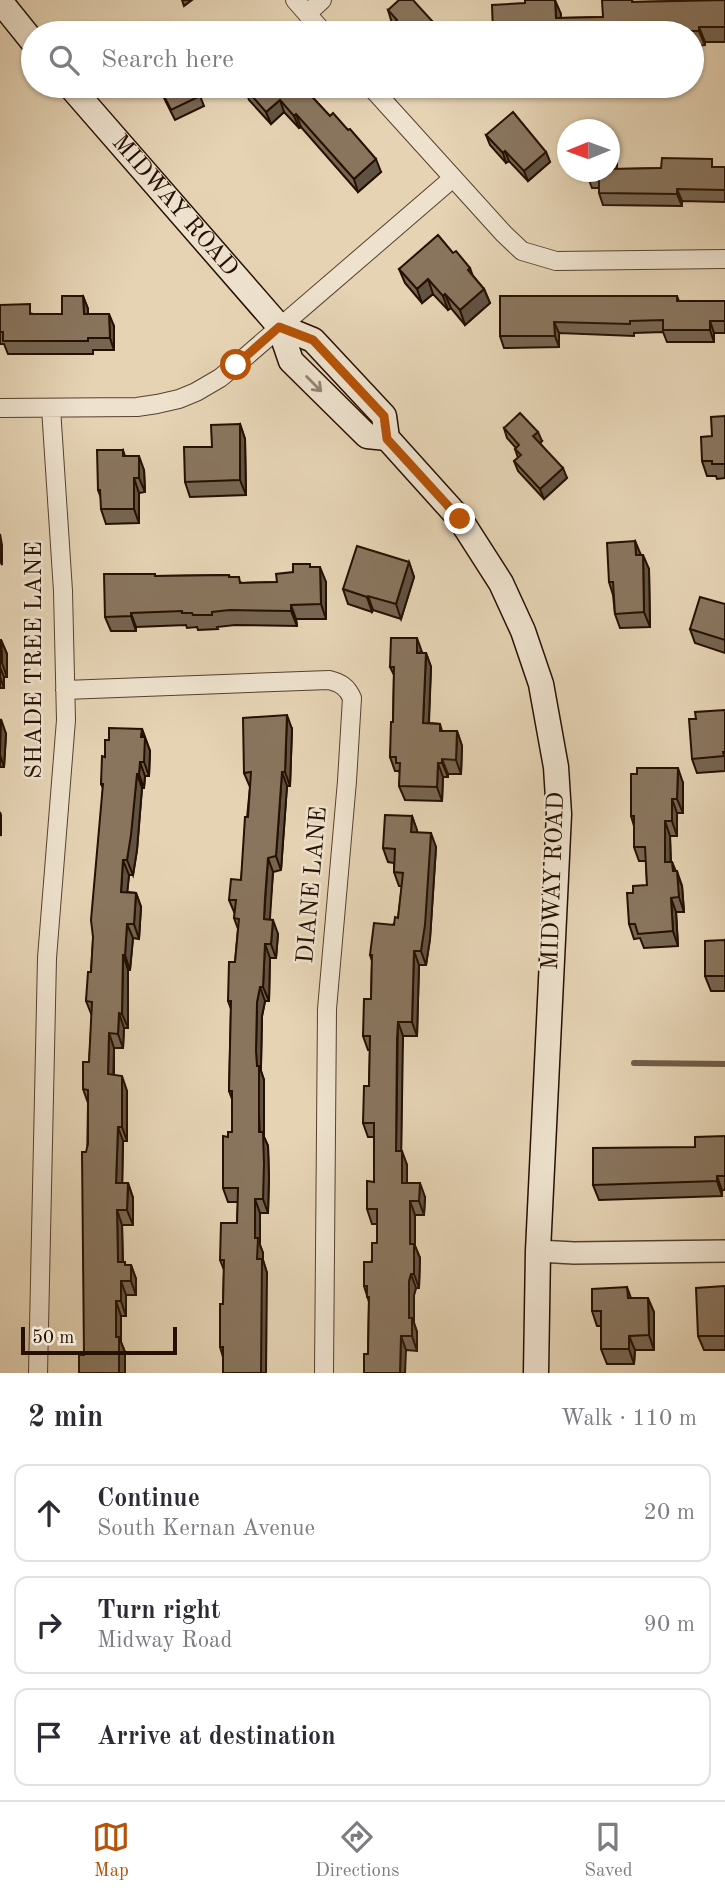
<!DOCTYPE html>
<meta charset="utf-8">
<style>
:root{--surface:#fff;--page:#f2f2f3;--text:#2b2b33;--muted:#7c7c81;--line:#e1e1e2;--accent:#b45309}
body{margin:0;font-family:"Old Standard TT",serif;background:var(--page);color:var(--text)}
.compass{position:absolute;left:557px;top:119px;width:63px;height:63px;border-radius:50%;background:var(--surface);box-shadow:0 2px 5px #0004;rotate:269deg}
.scale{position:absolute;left:21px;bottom:18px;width:156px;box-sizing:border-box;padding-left:7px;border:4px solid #251000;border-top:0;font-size:19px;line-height:24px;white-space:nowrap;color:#251000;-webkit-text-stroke:5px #eee2ce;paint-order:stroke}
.stop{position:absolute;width:21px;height:21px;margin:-16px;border:5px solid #b45309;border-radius:50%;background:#fff}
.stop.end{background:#b45309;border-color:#fff;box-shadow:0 2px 7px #0008}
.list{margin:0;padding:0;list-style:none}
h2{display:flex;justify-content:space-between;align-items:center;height:91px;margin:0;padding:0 28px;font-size:30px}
h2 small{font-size:23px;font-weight:400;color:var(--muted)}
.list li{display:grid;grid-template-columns:46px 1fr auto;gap:21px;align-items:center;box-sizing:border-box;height:98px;margin:0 14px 14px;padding:0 14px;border:2px solid var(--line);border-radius:14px}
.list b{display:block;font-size:26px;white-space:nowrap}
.list p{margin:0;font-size:23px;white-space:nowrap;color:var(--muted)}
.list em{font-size:23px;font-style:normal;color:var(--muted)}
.icon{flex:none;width:38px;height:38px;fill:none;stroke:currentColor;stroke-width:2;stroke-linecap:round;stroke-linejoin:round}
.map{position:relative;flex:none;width:725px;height:1373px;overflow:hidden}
.search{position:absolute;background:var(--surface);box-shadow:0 2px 5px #0004;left:21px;right:21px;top:21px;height:77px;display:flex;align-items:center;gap:18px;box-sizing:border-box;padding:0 24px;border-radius:38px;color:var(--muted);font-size:26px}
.sheet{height:427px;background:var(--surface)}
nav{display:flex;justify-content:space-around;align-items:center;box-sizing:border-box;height:98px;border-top:2px solid var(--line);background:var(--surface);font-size:19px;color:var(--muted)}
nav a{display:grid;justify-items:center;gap:4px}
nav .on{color:var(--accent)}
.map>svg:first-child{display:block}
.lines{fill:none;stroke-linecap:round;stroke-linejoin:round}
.stream{stroke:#715d47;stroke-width:6}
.minor-casing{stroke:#55412d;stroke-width:20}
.tertiary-casing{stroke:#55412d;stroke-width:24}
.secondary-casing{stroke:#251000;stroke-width:27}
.minor{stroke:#eee2ce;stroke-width:18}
.tertiary{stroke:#eee2ce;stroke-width:21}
.secondary{stroke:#eee2ce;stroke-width:24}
.wall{fill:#766551;stroke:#251000;stroke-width:2}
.shaded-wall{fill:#605242;stroke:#251000;stroke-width:2}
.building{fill:#89755e;stroke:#251000;stroke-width:2}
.oneway{stroke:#948471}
.route{stroke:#b45309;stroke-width:9}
.labels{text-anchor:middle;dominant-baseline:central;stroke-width:5;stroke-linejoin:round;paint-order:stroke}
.street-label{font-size:24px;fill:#251000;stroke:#eee2ce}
</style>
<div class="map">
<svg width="725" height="1373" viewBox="0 0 725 1373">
<rect width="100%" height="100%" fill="#e5d3b4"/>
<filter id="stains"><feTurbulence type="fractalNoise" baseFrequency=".00286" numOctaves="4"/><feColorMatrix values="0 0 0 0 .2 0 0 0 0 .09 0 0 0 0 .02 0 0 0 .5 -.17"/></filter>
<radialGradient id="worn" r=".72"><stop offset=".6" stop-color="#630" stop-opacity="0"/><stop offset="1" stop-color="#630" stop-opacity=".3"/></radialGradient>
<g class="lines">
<path class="stream" d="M634 1063 725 1064"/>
<defs>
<path id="minor" d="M295 0 324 33
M307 14 322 0
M370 86 504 234 522 251 556 261 725 259
M0 408 137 407 157 404 179 399 196 392 220 378 236 365 453 178
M65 690 329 680C341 683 347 687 352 698L347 781 327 1009 324 1373
M38 1373 47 958 66 720 63 591 51 408"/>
<path id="tertiary" d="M538 1251 574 1253 725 1251"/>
<g id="secondary">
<path d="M0 1 33 42"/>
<path id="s1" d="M70 86 279 326 291 361 367 436 387 438"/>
<path d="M279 326 313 340 384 416 387 438 460 519 501 583 523 631 541 684 556 767 559 814 538 1251 536 1373"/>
</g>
</defs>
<use href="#minor" class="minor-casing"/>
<use href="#tertiary" class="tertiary-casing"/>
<use href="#secondary" class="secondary-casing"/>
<use href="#minor" class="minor"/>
<use href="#tertiary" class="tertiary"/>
<use href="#secondary" class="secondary"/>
</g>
<path class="wall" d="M632 0 633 2 725 0V42H705V45L692 46V33H493L561 14V18L603 17Z
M388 10 443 33H395Z
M158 86 200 96 204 106 175 120Z
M303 87 381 172 358 192 301 127 299 128 284 112 271 124 249 100 245 88Z
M486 135 546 152 550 162 528 181 509 161 506 163 490 145Z
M613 141 617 153V169L725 167V202L682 201V206L603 205 599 193V188H592L589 180H581L578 172H610Z
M453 253 470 268 473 276 484 289 490 303 465 325 451 308 448 310 433 294 422 303 405 283 399 269Z
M83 296 88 309V314L114 326V350H93V354H8L4 344H0V305L33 314H62Z
M500 296H677L679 301H725V333H714V342H667L663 332 634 333V336L559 333V347L504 348 500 336Z
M725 416V478L717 479 716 476H707L702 461 712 436Z
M240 424 245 439 246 495 190 497 185 482 212 447Z
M504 428 542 441 540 443 567 478 544 499 518 471 514 461 518 458 515 449 516 448 507 438Z
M123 450 125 456 144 470 145 492 139 493V523L106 524 101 509V498L98 490Z
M635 541 640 555 649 569 650 627 620 628 615 614 613 595 609 582Z
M409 562 414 577 401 619 373 610 372 612 348 604 343 589Z
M311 567 326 582V619H296L297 626 235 625 217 627 218 629 198 630 197 627 187 628 186 625 136 627V631H111L105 617 156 576 229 575 230 577 242 583 277 582 293 572Z
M725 604V653L695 643 690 629Z
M0 640H1L7 654V677H4V688H0Z
M422 653H426L431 667 429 723 440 724 442 731H457L462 746 461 774H448V777H443L442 801 405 800 399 786 400 774 399 771H395L390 757 393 722 394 675 390 667Z
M725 710V771L697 773 692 759 696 719Z
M0 719 6 734 4 767H0Z
M142 729 150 751 149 776H145L144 788H142L137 850 133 875H129L127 892 136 893 141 907 139 939 133 938 130 970H128V1028H124L123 1048H114V1075L127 1091V1141H123L122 1183H128L133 1198V1225H122L123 1262 126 1265H131L136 1279V1295H126V1316H121V1342L125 1352 84 1355 88 1103 83 1089 89 1062 92 1016 86 1001 91 972 103 788 101 784 105 757 109 740Z
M292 729 290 786H287L281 870 273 872 269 920 278 934 276 958H270L269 1001H265L262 1016 261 1065V1071L264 1080V1137L268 1146 269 1178 268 1213H260V1245L263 1253V1260L267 1273 223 1357 220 1347 223 1304 224 1270 220 1260 237 1223 238 1202H228L223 1188 228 1137 232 1132V1099L229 1091 231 1009 228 1001 235 962 238 929 234 918 235 914 229 900 241 880 250 787 244 773Z
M683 783V813H677V836H670L671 862H672L675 871H677L682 886 684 912H676L678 946 644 948 640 938 634 939 629 924 633 893 647 885 646 861H639L634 847V826L631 816Z
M412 816 417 832 436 847 430 939 426 965H419L417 1036H403L402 1053 401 1151 407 1165V1183L425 1197 424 1215H415V1246L420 1258 419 1288H416L414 1295V1323L417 1332V1351L406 1350 368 1354 369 1302 364 1286 377 1243V1224H372L367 1209 374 1182V1137H368L363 1123 369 1086 370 1050H368L363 1036 371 999 372 961 370 955 398 918 402 886H399L394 872V863L388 862 383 848Z
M725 940V991H711L705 976Z
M725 1136V1190H722V1196L599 1200 593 1185Z
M725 1286V1350H704L698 1336Z
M627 1287 631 1298 654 1312V1350H635L634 1364H607L601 1349V1326H597L592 1311Z"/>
<path class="shaded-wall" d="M182 0H192L184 6Z
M555 0 561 14V32L556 18Z
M699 27 705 42V45L699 31Z
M280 100 284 112 271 124 266 112Z
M296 114 301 127 299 128 294 116Z
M613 141 617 153V181L612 169Z
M505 151 509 161 506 163 503 153Z
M546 152 550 162 528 181 524 171Z
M376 159 381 172 358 192 354 179Z
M677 189 682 201V206L677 194Z
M428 279 433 294 422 303 417 289Z
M484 289 490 303 465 325 460 310Z
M445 294 451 308 448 310 443 296Z
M83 296 88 309V327L84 314Z
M109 314 114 326V350L110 338Z
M710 321 714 333V342L710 330Z
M554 322 559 333V347L555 336Z
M240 424 245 439 246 495 240 480Z
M538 432 542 441 537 446 533 436Z
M139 456 144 470 145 492 139 478Z
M563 468 567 478 544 499 540 489Z
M134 478 139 493V523L134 509Z
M0 534 2 545V565L0 561Z
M635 541 641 555H636Z
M643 555 649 569 650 627 644 612Z
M409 562 414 577 401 619 396 604Z
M320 567 326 582V619L321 604Z
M368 596 373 610 372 612 367 597Z
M291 605 296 619 297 626 291 611Z
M131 613 136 627V631L131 616Z
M417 638 422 652 417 653Z
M1 640 7 654V677L2 663Z
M426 653 431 667 428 738 423 723Z
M0 667 4 677V688L0 677Z
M287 715 292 729 290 786 285 772Z
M1 719 6 734 4 767 0 755Z
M142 729 150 751 149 776 144 762Z
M457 731 462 746 461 774 456 760Z
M442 759 448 774V777L442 763Z
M140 762 145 776 144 788 139 774Z
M438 763 443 777 442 801 437 787Z
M678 768 683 783V813L677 799Z
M282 772 287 786 281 870 276 856Z
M137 774 142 788 137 850 133 875 127 860Z
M672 799 677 813V836L672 821Z
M0 812 1 815V836L0 833Z
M412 816 417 830 416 846 411 832Z
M665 821 670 836 671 877 665 862Z
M431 833 436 847 430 939 426 965 421 951Z
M268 858 273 872 269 933 264 919Z
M123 860 129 875 126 906 121 892Z
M672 862 682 886 684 912 679 897Z
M136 893 141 907 139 939 134 924Z
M671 898 676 912 678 946 673 931Z
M273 920 278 934 276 958 271 944Z
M127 924 133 938 130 970 125 955Z
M265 944 270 958 269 1001 263 987Z
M414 951 419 965 417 1036 412 1022Z
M123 955 128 970V1028L122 1014Z
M260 987 265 1001 262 1016 261 1065V1071L264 1080V1137L268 1146 269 1178 268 1213 263 1199 256 1051 257 1002Z
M119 1013 124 1028 123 1048 118 1034Z
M398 1022 403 1036 401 1165 396 1151Z
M109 1033 114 1048 113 1089 108 1074Z
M122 1076 127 1091V1141L122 1127Z
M118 1127 123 1141 122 1197 116 1183Z
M402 1151 407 1165V1197L402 1183Z
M717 1176 722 1190V1196L717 1181Z
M128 1183 133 1198V1225L127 1210Z
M420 1183 425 1197 424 1215 419 1201Z
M255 1199 260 1213V1245L263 1253V1260L267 1273 266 1373H261L257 1259 255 1238Z
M410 1201 415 1215V1246L420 1258 419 1288 414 1274 410 1244Z
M117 1210 122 1225 123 1276 118 1262Z
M131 1265 136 1279V1295L131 1281Z
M411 1274 416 1288 414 1295V1323L417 1332V1351L412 1336 409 1318V1281Z
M121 1281 126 1295V1316L121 1301Z
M648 1298 654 1312V1350L649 1335Z
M116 1301 121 1316V1342L125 1352V1373H119L116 1337Z
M401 1336 406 1350 405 1373H400Z
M629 1336 635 1350 634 1364 629 1349Z"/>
<path class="building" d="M399 0H413L443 33H400L392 25 397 20 388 10Z
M525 0H555L556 18 603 17 602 0H632V2L725 0V27H699V31H672V33H647V23H615V33H493L492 5 525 3Z
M159 86H195L200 96 171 110Z
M247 86H302L330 116 333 113 348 130 350 129 376 159 354 179 296 114 294 116 280 100 266 112 245 88Z
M513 112 546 152 524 171 505 151 503 153 486 135Z
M610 141H613L612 169 661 168 662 158 712 159V167H725V190L677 189V194L599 193V175H587V172H610Z
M438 235 453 253 456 251 470 268 468 270 484 289 460 310 445 294 443 296 428 279 417 289 399 269Z
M62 296H83L84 314H109L110 338H88V341H3V332H0V305L30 304V314H62Z
M500 296H677V301H725V321H710V330H663V320L630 321V324L554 322 555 336H500Z
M520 413 538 432 533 436 563 468 540 489 514 461 521 455 515 449 519 445 504 428Z
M725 416V464H712V461H702L701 437 712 436 711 417Z
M240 424V480L185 482 184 447H212L211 425Z
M97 450H123V456H139V478H134V509H101L100 490H98Z
M635 541 636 555H643L644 612 615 614 613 582H609L607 543Z
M357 546 409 562 396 604 368 596 367 597 343 589Z
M293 564H310V567H320L321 604 291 605V611L230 610 212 612V615H193L192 613H182V611L131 613V616L105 617 104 574H155V576L229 575V577H239L240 583 277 582 276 574 293 572Z
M700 597 725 604V640L690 629Z
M391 638H417V653H426L423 723 440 724V731H457L456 760 442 759V763H438L437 787 399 786 400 763H396V757H390L391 722H393L394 667H390Z
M0 640H1L2 663H0Z
M725 710V752H723L724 756 692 759 689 719H696L695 712Z
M287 715 285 772H282L276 856 268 858 265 898 264 919 273 920 271 944H265L263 987H260L257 1002 256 1051 257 1066H259V1132H263L264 1164 263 1199H255V1238H258L257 1259H262L261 1373H223V1347H220V1304H223L224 1260H220L221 1223H237L238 1188H223V1136L228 1137V1132H232V1091H229L231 1001H228L229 962H235L239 919 234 918 236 900H229L231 879 241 880 245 817H248L251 772 244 773 243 718Z
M109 728 142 729 141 737H145L144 762H140L139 774H137L131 835 127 860H123L121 892 136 893 134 924H127L125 955H123L122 1014 119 1013 118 1034 109 1033 108 1074 122 1076V1127H118L116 1183H128L127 1210H117L118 1262H125V1265H131V1281H121V1301H116V1337H119V1373H79V1355H84L82 1152H86L88 1144V1090L83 1089V1062H89L92 1002 86 1001 88 972H91L93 937 91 920 103 784H101L102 756 105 757V740H109Z
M637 768H678L677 799H672V821H665V862H672L673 871H677L679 897 671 898 673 931 638 934 635 924H629L627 893H633V886L647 885 645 847H634V816H631V774H637Z
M385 815 412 816 411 832 431 833 425 925 421 951H414L412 1022H398L397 1039 396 1151H402V1183H420L419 1201H410V1244H414V1274H411L409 1281V1318H412V1336H401L400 1373H364V1354H368L369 1297H367V1286H364V1262H372V1243H377V1209H367V1181L374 1182V1123H363L364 1086H369L370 1036H363L364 999H371L372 955H370L374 923 394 925 395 917 398 918 403 873 394 872 395 849 383 848Z
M725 940V976H705V941Z
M725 1136V1176H717V1181L593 1185V1148L695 1147V1137Z
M725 1286V1336H698L696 1288Z
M627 1287 628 1298H648L649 1335 629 1336V1349H601V1311H592V1289Z"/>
<defs><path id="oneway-shaft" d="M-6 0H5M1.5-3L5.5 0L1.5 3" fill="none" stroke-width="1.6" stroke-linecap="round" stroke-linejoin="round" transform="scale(1.75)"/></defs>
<use class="oneway" href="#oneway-shaft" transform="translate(314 384) rotate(45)"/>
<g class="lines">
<path class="route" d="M236 365 279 327 313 340 384 416 387 439 460 519"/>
</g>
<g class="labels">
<g class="street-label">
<text stroke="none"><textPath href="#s1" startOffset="159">MIDWAY ROAD</textPath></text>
<text transform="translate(35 660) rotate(-90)">SHADE TREE LANE</text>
<text transform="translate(554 881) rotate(-88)">MIDWAY ROAD</text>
<text transform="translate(313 885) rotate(-85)">DIANE LANE</text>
</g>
</g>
<rect width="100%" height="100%" filter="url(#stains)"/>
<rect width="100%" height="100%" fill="url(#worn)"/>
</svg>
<svg class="compass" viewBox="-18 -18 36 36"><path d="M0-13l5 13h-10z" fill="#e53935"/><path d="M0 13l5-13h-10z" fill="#7c7c81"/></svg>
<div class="scale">50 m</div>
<div class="stop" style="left:236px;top:365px"></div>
<div class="stop end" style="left:460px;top:519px"></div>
<div class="search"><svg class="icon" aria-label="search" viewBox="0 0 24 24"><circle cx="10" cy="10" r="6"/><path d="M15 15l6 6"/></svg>Search here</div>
</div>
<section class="sheet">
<h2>2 min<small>Walk · 110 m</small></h2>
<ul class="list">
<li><svg class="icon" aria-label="ahead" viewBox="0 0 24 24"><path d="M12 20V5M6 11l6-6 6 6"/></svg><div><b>Continue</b><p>South Kernan Avenue</p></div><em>20 m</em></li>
<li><svg class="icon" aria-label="right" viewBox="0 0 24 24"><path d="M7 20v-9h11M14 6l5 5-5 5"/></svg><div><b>Turn right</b><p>Midway Road</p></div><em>90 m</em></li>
<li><svg class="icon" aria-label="arrive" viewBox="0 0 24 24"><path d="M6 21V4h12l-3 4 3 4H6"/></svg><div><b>Arrive at destination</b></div></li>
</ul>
</section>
<nav>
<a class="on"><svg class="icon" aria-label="map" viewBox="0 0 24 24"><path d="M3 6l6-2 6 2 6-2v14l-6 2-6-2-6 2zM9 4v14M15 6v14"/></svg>Map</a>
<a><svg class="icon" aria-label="directions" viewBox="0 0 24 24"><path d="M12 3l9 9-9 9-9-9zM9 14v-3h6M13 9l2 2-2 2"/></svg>Directions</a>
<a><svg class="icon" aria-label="saved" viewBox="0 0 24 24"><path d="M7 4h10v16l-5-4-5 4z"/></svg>Saved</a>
</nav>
